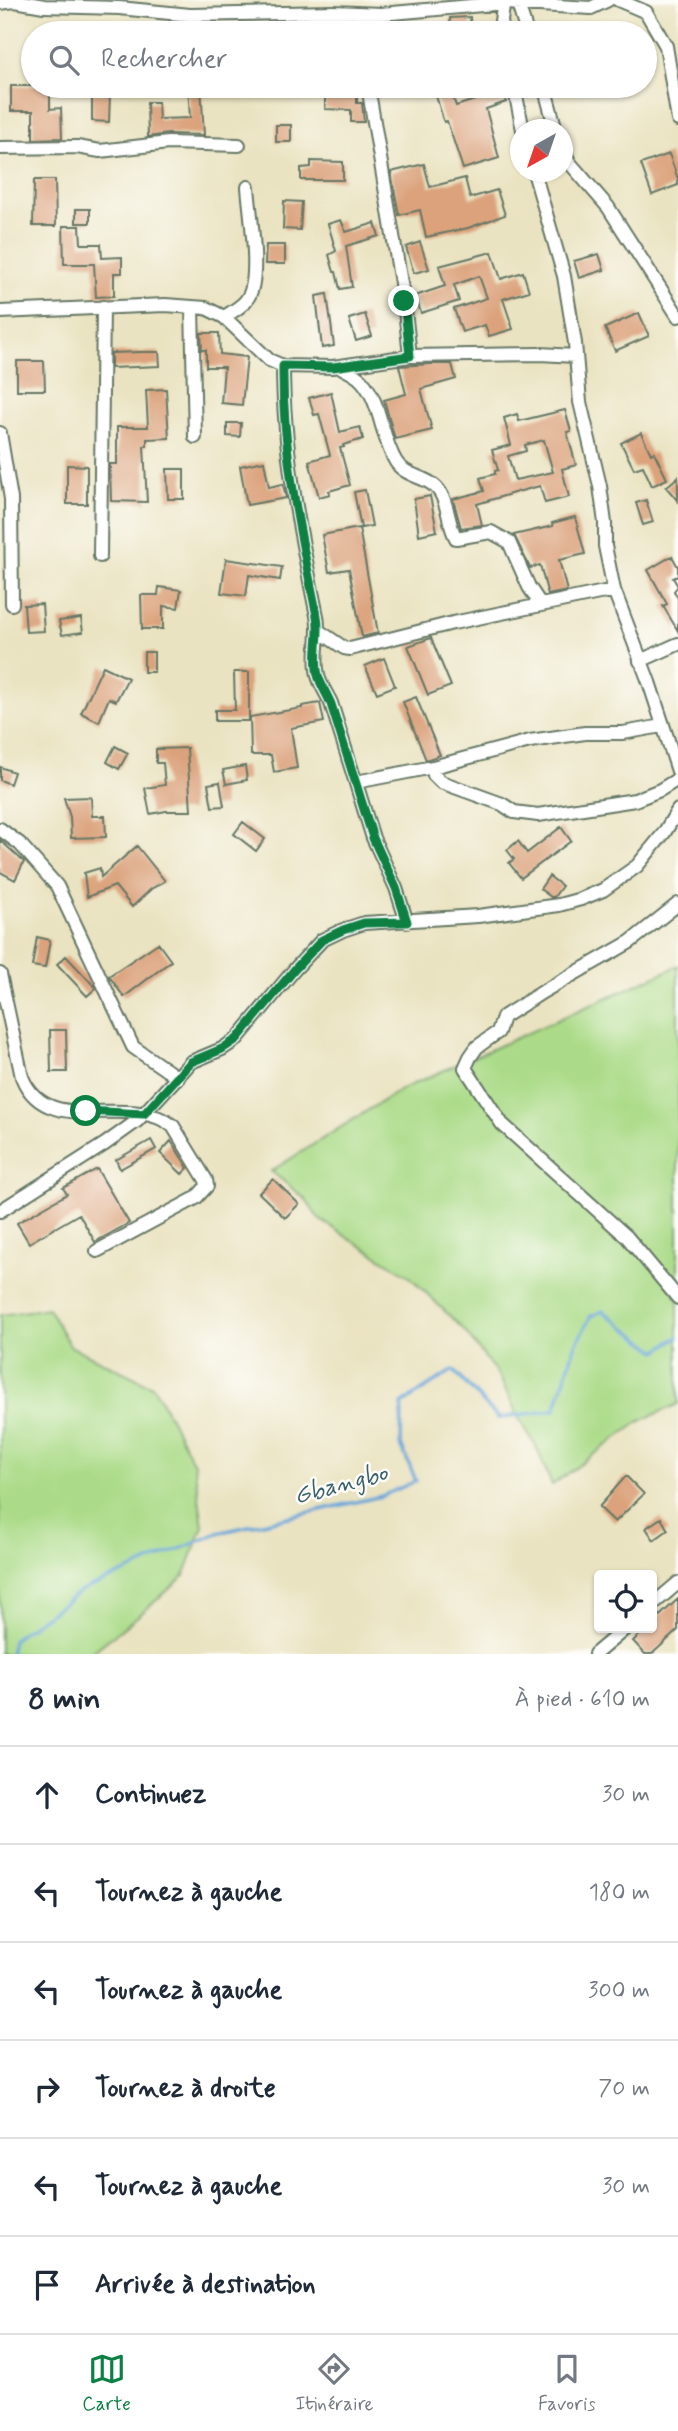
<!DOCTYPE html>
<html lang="fr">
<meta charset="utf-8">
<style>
:root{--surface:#fff;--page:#f2f2f3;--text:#1f2937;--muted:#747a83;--line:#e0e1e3;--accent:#0b8043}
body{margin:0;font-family:Mynerve,sans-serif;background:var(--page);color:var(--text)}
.controls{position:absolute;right:21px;bottom:21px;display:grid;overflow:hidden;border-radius:7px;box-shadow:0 2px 5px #0004}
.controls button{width:63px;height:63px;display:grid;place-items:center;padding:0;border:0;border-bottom:2px solid var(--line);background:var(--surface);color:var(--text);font:35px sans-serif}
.compass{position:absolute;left:510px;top:119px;width:63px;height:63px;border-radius:50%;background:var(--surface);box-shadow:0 2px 5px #0004;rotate:220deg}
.stop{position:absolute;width:21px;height:21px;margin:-16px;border:5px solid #0b8043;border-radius:50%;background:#fff}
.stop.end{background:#0b8043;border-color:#fff;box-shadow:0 2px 7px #0008}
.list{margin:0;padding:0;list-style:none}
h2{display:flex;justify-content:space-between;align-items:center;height:91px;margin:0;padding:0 28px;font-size:30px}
h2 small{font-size:23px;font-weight:400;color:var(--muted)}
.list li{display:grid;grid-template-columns:46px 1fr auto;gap:21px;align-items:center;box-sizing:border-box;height:98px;padding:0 28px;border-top:2px solid var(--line)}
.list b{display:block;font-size:26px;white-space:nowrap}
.list em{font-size:23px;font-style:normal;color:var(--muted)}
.icon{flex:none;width:38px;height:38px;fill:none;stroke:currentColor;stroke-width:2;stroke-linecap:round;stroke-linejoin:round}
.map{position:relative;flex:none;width:678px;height:1654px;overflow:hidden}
.search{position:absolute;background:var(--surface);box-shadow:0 2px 5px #0004;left:21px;right:21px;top:21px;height:77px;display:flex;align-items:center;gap:18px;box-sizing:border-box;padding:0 24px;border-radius:38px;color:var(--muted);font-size:26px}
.sheet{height:679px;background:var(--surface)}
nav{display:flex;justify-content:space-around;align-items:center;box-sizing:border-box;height:98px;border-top:2px solid var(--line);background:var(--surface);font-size:19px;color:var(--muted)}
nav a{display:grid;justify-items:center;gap:4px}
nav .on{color:var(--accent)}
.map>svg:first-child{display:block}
.green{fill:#abdb88;stroke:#658c5e;stroke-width:2}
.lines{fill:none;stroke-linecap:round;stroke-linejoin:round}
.stream{stroke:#66a5d8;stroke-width:3.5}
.building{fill:#dba27c;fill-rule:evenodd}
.minor-casing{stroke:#667765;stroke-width:16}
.minor{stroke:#fff;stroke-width:12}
.route{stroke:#0b8043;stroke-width:9}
.labels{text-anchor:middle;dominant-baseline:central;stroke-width:5;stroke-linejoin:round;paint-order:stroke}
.water-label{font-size:24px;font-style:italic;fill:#38616d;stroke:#fdfcf7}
</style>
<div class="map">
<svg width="678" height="1654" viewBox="0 0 678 1654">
<rect width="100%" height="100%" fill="#fdfcf7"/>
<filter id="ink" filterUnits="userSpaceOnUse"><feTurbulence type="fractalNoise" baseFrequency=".0143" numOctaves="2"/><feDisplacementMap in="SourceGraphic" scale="14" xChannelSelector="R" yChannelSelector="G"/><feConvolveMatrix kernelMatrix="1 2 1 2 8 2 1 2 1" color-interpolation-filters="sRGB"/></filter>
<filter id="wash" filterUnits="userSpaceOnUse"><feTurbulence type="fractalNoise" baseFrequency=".00686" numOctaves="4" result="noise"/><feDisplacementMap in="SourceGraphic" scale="28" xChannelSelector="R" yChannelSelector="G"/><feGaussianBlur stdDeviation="1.57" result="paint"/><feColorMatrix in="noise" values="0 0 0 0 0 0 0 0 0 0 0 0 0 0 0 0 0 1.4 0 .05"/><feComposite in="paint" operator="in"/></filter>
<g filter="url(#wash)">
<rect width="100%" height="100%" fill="#eae3c1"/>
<path class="green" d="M678 966V1404L640 1421 552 1485 535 1444 517 1415 500 1378 464 1330 409 1276 319 1219 305 1199 271 1171 402 1089Z
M48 1308 70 1346 154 1387 194 1464 203 1526 184 1576 143 1612 90 1654H0V1315Z"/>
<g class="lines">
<path class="stream" d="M10 1654 13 1639 81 1591 218 1533 382 1496 416 1481 401 1445 402 1404 453 1370 498 1418 555 1410 575 1346 591 1316 603 1311 657 1351 678 1337"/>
</g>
<g id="blocks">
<path class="building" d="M470 17 471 32 451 33 450 18Z
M11 86H50V109L61 108 62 138 33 139V111H11Z
M188 86H201L204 135 168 134 148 137 147 102H158L159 119 190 118Z
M325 86H357V103H362L364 122H351V110L325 109Z
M438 86H449L456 106 503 91 506 102 486 109 499 158 463 169 447 121 444 122 436 96 440 95Z
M92 93H110L109 122 92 121Z
M276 125H291V142H276Z
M669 154 678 179V185L652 195 641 164Z
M311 161 343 162V180H301V168L311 167Z
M424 164 430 187 465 178 470 198 497 190 505 215 468 228 426 237 420 210 399 215 391 172Z
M34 180H55L56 226H33Z
M284 201 302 202 300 230 283 229Z
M76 209H90V223H76Z
M341 220 346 232 375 223 379 236 346 246 352 287 340 289 336 272H334L329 255 336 251 328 224Z
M63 226H80L81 244H101L102 258 122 257V273H114V296L96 297 94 264H64Z
M420 242 429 269 414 273 406 247Z
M266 245H285V264H265Z
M492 252 501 279 523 272 529 291 503 299 513 329 489 336 485 325 462 332 454 309 487 298 479 276 454 285 459 301 421 313 415 296 445 286 439 266Z
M599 254 604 270 579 278 574 261Z
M327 294 334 346 322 348 316 296Z
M639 313 649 336 615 351 605 328Z
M365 314 372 336 356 341 349 319Z
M201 333H219L220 354 247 357 242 405 221 403 224 367H206V350H202Z
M140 352H159L160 366 111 368V353Z
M17 361H44L45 390H17Z
M431 364H452L456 379 421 389 432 430 395 439 384 400 406 394 399 366Z
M166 389 169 438 147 439V446H144L147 502 111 501 110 464H117V427H148L146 390Z
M331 392 340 432 360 427 363 439 343 445 344 447 340 448 350 485 329 491 330 494 319 497 309 461 330 455 319 414 314 415 309 398Z
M565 410 571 431 567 432 576 465 562 469 569 497 545 503 540 486 517 492 477 504 482 525 461 528 453 499 484 491 480 478 495 474V471L498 470 492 450 511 445 504 418 517 414 519 421ZM544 440 553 472 515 480 508 456 526 451 525 445Z
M227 423H241L240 437 227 436Z
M641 433 651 454 654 452 667 479 652 486 643 466 634 469 621 443Z
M264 461 269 487 283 484 286 498 247 505 240 466Z
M67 465 87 466V504H67Z
M167 469H184V499H168Z
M678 477V501L666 487Z
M365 490 372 526 361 528 354 492Z
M430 496 437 531 419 535 414 499Z
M646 500 653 522 643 525 636 503Z
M575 517 585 554 559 560 567 591 548 595 540 565 530 568 514 535 553 526 552 523Z
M359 528 378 633 362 637 349 569 329 572 322 535Z
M672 556 678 567V576L673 578 678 586 674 591 678 598V631L663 606 667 604 648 570Z
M226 559 282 567 280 580 249 575 246 596 221 593Z
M159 587 181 590 178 608 163 606V629H142L141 595H158Z
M42 604 44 631 26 632 24 605Z
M81 618 83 632 62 635 59 621Z
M431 638 451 686 428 695 408 646Z
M144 652H154V672H144Z
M384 658 395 686 377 693 365 666Z
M103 666 128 678 116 701 109 698 99 722 81 713Z
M234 672H249V721H215V710H235Z
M416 697 440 755 426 760 403 702Z
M320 703 324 722 291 728 297 768 274 772 271 755H251L250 717 302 708V706Z
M115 746 128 753 119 769 107 762Z
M187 748 191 811H166L150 814 145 788 165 785 163 763H156V749Z
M245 766 247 780 226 784 223 770Z
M0 767 14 772 10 784 0 780Z
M220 782 224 806 212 807 208 784Z
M91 797 92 816H105L106 837 71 838 70 817 64 798Z
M243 822 265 839 256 851 234 834Z
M561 827 571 841 521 878 509 863 514 859 507 850 518 841 527 853Z
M0 840 24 862 15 880 0 872Z
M137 846 165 881 151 889 132 907 115 886 87 897 84 873 100 868 101 877Z
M549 876 562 886 554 897H551L540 889Z
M37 937 50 940 45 968 32 966Z
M158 943 171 961 124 997 109 976Z
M66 956 96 988 87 996 57 964Z
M50 1030H66L67 1072H51Z
M151 1140 156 1149 120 1169 116 1160Z
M171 1141 188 1168 182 1174 160 1153Z
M97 1169 129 1223 95 1242 79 1214 29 1243 17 1223 67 1194 63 1188Z
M273 1179 299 1204 285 1218 259 1193Z
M626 1476 644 1494 615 1522 599 1507Z
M661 1518 668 1530 654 1540 646 1528Z
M678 1599V1630L652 1654H645L633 1641 647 1628H652V1623Z"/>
</g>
</g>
<g filter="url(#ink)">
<use href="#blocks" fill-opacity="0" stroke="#667765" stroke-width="2"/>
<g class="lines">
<defs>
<path id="minor" d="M618 0 646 12 666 46 678 120
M0 3 15 1 44 6 119 8 190 15 333 12 381 14 505 3 591 8 608 0
M518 4 527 33
M356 13 359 33
M503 33 501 21 504 0
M368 86 404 301 410 356
M514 86 523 130
M544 86 556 130
M562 145 569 162 608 207 678 316
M0 148 77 147 100 151 168 143 239 145
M534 172 564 276 575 343 580 402 600 486 605 523V546L614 590 649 682 678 771
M192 307 195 437
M0 312 165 305 206 308 224 317 269 360 283 366 333 367 410 356 540 354 575 356
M224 317C235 310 247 304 251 291 259 267 250 214 248 187
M283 366C283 451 300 533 317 616 321 635 313 655 318 675 319 683 327 694 331 703L373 838 396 888 407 922
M339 366C347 371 356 374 362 381 381 402 381 438 396 462 406 478 430 476 440 492 449 506 448 525 456 538L491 532 509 542 529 587 541 605 614 590
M0 433 11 499 12 604
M100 556 103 307
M319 631 344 648 350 649 453 623 541 605
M640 661 678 644
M433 767 434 775 441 782 502 804 514 812 538 815 635 800 660 790 678 779
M356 782 433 767 530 741 585 733H623L662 726
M0 829 20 844 57 886 133 1047 178 1078
M678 904 630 942 544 991 503 1017 498 1032 477 1047 470 1057 465 1068 502 1124 627 1237 678 1298
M0 974 22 1077C47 1140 130 1091 173 1126L206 1180 207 1186 196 1198 97 1251
M0 1211 105 1144 137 1121 191 1062 222 1049 237 1039 295 969 322 940 343 930 364 923 478 916 559 905 581 899 603 890 637 866 664 833 678 810
M652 1605 678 1583
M595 1654 626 1628"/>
</defs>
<use href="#minor" class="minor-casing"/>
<use href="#minor" class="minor"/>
</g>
</g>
<g class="lines" filter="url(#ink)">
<path class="route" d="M86 1111 144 1114 191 1062 222 1049 237 1039 295 969 322 940 343 930 364 923 407 922 396 888 373 838 331 704C327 694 320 684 318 675 313 656 321 635 317 616 300 533 282 451 283 366L333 367 410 356 404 301"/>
</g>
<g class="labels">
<g class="water-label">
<text transform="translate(341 1485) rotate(-15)">Gbangbo</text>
</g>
</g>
</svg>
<div class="controls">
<button><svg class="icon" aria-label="locate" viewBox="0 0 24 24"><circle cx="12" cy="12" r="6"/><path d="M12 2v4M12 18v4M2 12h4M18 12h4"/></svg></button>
</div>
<svg class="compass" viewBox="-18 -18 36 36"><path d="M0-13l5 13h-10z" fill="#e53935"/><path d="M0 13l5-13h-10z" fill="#747a83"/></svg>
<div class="stop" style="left:86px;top:1111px"></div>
<div class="stop end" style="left:404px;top:301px"></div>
<div class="search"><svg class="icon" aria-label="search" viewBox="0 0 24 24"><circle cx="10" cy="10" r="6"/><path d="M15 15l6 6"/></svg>Rechercher</div>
</div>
<section class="sheet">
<h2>8 min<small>À pied · 610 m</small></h2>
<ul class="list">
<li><svg class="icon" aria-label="ahead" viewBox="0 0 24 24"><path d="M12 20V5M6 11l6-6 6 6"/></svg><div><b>Continuez</b></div><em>30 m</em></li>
<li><svg class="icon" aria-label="left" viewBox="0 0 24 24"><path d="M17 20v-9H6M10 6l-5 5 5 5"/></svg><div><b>Tournez à gauche</b></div><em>180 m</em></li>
<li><svg class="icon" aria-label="left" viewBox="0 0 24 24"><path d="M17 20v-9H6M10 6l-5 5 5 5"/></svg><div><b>Tournez à gauche</b></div><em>300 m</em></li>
<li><svg class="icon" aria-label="right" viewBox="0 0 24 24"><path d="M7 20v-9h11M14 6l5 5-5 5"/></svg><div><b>Tournez à droite</b></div><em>70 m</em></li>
<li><svg class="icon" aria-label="left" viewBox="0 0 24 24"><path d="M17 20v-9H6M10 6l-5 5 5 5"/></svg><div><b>Tournez à gauche</b></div><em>30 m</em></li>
<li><svg class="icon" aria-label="arrive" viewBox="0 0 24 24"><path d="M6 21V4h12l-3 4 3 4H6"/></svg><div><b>Arrivée à destination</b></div></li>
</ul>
</section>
<nav>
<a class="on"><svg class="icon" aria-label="map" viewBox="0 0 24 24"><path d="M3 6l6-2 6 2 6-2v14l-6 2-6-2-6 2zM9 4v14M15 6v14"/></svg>Carte</a>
<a><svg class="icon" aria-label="directions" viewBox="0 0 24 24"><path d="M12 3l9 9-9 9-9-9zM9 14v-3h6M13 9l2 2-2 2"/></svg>Itinéraire</a>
<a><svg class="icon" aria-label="saved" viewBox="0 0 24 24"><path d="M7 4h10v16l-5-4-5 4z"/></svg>Favoris</a>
</nav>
